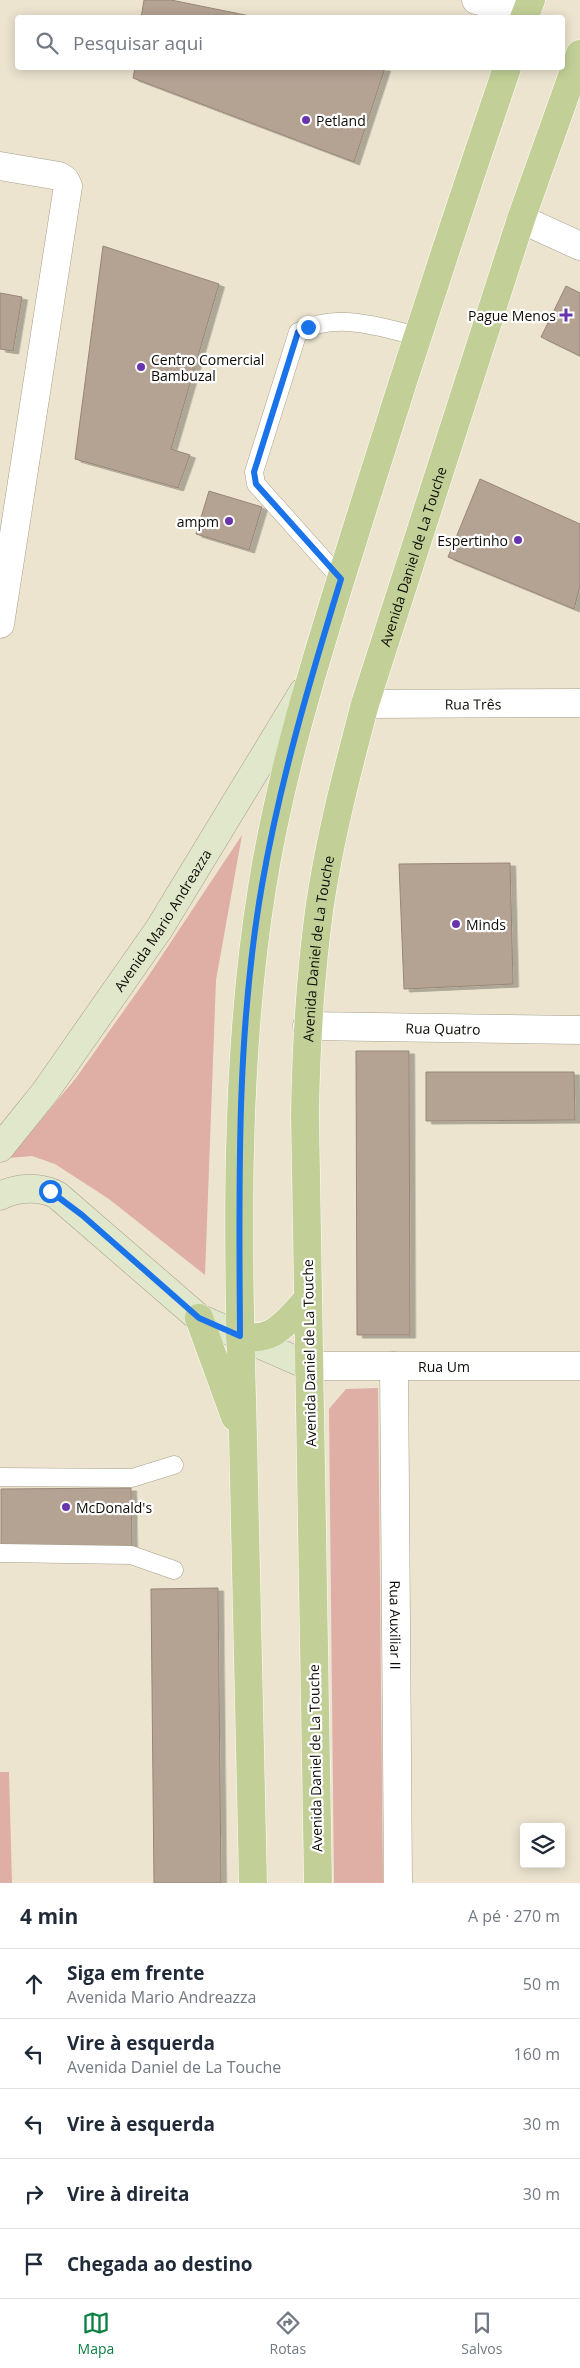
<!DOCTYPE html>
<html lang="pt">
<meta charset="utf-8">
<style>
:root{--surface:#fff;--page:#f6f6f7;--text:#1f2937;--muted:#747a83;--line:#e0e1e3;--accent:#0b8043}
body{margin:0;font-family:"Open Sans",sans-serif;background:var(--page);color:var(--text)}
.controls{position:absolute;right:15px;bottom:15px;display:grid;overflow:hidden;border-radius:5px;box-shadow:0 2px 12px #0003}
.controls button{width:45px;height:45px;display:grid;place-items:center;padding:0;border:0;border-bottom:1px solid var(--line);background:var(--surface);color:var(--text);font:25px sans-serif}
.stop{position:absolute;width:15px;height:15px;margin:-11px;border:4px solid #1a73e8;border-radius:50%;background:#fff}
.stop.end{background:#1a73e8;border-color:#fff;box-shadow:0 1px 5px #0008}
.list{margin:0;padding:0;list-style:none}
h2{display:flex;justify-content:space-between;align-items:center;height:65px;margin:0;padding:0 20px;font-size:21px}
h2 small{font-size:16px;font-weight:400;color:var(--muted)}
.list li{display:grid;grid-template-columns:32px 1fr auto;gap:15px;align-items:center;box-sizing:border-box;height:70px;padding:0 20px;border-top:1px solid var(--line)}
.list b{display:block;font-size:19px;white-space:nowrap}
.list p{margin:0;font-size:16px;white-space:nowrap;color:var(--muted)}
.list em{font-size:16px;font-style:normal;color:var(--muted)}
.icon{flex:none;width:28px;height:28px;fill:none;stroke:currentColor;stroke-width:2;stroke-linecap:round;stroke-linejoin:round}
.map{position:relative;flex:none;width:580px;height:1883px;overflow:hidden}
.search{position:absolute;background:var(--surface);box-shadow:0 2px 12px #0003;left:15px;right:15px;top:15px;height:55px;display:flex;align-items:center;gap:12px;box-sizing:border-box;padding:0 18px;border-radius:5px;color:var(--muted);font-size:19px}
.sheet{height:415px;background:var(--surface)}
nav{display:flex;justify-content:space-around;align-items:center;box-sizing:border-box;height:70px;border-top:1px solid var(--line);background:var(--surface);font-size:14px;color:var(--muted)}
nav a{display:grid;justify-items:center;gap:2px}
nav .on{color:var(--accent)}
.map>svg:first-child{display:block}
.green{fill:#dfaea5}
.building{fill:#b4a293;stroke:#988678;filter:url(#shadow)}
.lines{fill:none;stroke-linecap:round;stroke-linejoin:round}
.service-casing{stroke:#a69f8b;stroke-width:19}
.minor-casing{stroke:#a69f8b;stroke-width:29}
.tertiary-casing{stroke:#a69f8b;stroke-width:29}
.secondary-casing{stroke:#a69f8b;stroke-width:29}
.primary-casing{stroke:#fff;stroke-width:29}
.service{stroke:#fff;stroke-width:18}
.minor{stroke:#fff;stroke-width:28}
.tertiary{stroke:#fff;stroke-width:28}
.secondary{stroke:#e0e7cb;stroke-width:28}
.primary{stroke:#c2d097;stroke-width:28}
.route{stroke:#1a73e8;stroke-width:6}
.poi-dot{fill:#6835ac;stroke:#fff;stroke-width:2}
.labels{text-anchor:middle;dominant-baseline:central;stroke-width:4.5;stroke-linejoin:round;paint-order:stroke}
.poi-label{font-size:14px;fill:#0e0b05;stroke:#fff;text-anchor:start}
.street-label{font-size:14px;fill:#0e0b05;stroke:#fff}
</style>
<div class="map">
<svg width="580" height="1883" viewBox="0 0 580 1883">
<defs>
<filter id="shadow"><feDropShadow dx="5.5" dy="3" stdDeviation="0" flood-color="#0004"/></filter>
</defs>
<rect width="100%" height="100%" fill="#ece4cf"/>
<path class="green" d="M242 835 216 980 205 1275 109 1199 55 1164 32 1156 9 1158 76 1078 147 978Z
M378 1388 383 1883H334L329 1409 346 1389Z
M0 1772H9L12 1883H0Z"/>
<path class="building" d="M144 0H171L260 18H141Z
M135 68H385L354 162 133 78Z
M103 246 219 284 171 449 190 455 178 488 75 459Z
M566 286 580 293V356L541 337Z
M0 293 22 297 13 351 0 349Z
M480 479 580 524V586L574 609 448 557Z
M209 491 262 507 249 550 196 534Z
M510 863 513 984 404 989 399 864Z
M356 1051H409L410 1335H357Z
M426 1072H574L575 1120 426 1121Z
M131 1488 132 1547H1V1489Z
M218 1588 221 1883H154L151 1589Z"/>
<g class="lines">
<defs>
<path id="service" d="M341 579 256 484 254 472 298 332C337 312 377 326 417 336
M0 1477 132 1478 174 1465
M0 1553 131 1555 174 1570"/>
<g id="minor">
<path d="M0 166 59 176 65 180 68 186 0 624"/>
<path d="M521 219 580 246"/>
<path id="s1" d="M365 704 580 703"/>
<path id="s2" d="M307 1026 580 1030"/>
</g>
<g id="tertiary">
<path d="M476 0 527 11"/>
<path id="s3" d="M309 1366H580"/>
<path id="s4" d="M394 1366 398 1883"/>
</g>
<g id="secondary">
<path id="s5" d="M0 1148 45 1092 159 929 303 692"/>
<path d="M0 1196C17 1187 40 1186 57 1195L199 1318 309 1366"/>
</g>
<g id="primary">
<path d="M524 18 531 0"/>
<path d="M199 1318 235 1417"/>
<path d="M240 1336C275 1343 287 1321 308 1299"/>
<path d="M253 1883C249 1734 247 1585 243 1436 238 1253 233 1069 262 888 281 768 318 652 354 537 403 379 454 223 507 68"/>
<path id="s6" d="M318 1883 305 1115C306 1047 310 979 319 911 329 841 347 772 365 704L521 219 580 54"/>
</g>
</defs>
<use href="#service" class="service-casing"/>
<use href="#minor" class="minor-casing"/>
<use href="#tertiary" class="tertiary-casing"/>
<use href="#secondary" class="secondary-casing"/>
<use href="#primary" class="primary-casing"/>
<use href="#service" class="service"/>
<use href="#minor" class="minor"/>
<use href="#tertiary" class="tertiary"/>
<use href="#secondary" class="secondary"/>
<use href="#primary" class="primary"/>
</g>
<g class="lines">
<path class="route" d="M50 1191 82 1215 199 1318 240 1336C239 1186 236 1034 262 885 280 781 310 680 341 579L256 484 254 472 298 332 308 327"/>
</g>
<g class="poi-dot">
<circle cx="306" cy="120" r="5"/>
<path d="M563.5 307.5h5v5h5v5h-5v5h-5v-5h-5v-5h5z"/>
<circle cx="141" cy="367" r="5"/>
<circle cx="229" cy="521" r="5"/>
<circle cx="518" cy="540" r="5"/>
<circle cx="456" cy="924" r="5"/>
<circle cx="66" cy="1507" r="5"/>
</g>
<g class="labels">
<g class="poi-label">
<text x="316" y="120">Petland</text>
<text x="556" y="315" text-anchor="end">Pague Menos</text>
<text x="151" y="359">Centro Comercial<tspan x="151" dy="16">Bambuzal</tspan></text>
<text x="219" y="521" text-anchor="end">ampm</text>
<text x="508" y="540" text-anchor="end">Espertinho</text>
<text x="466" y="924">Minds</text>
<text x="76" y="1507">McDonald's</text>
</g>
<g class="street-label">
<text stroke="none"><textPath href="#s6" startOffset="1340">Avenida Daniel de La Touche</textPath></text>
<text stroke="none"><textPath href="#s1" startOffset="108">Rua Três</textPath></text>
<text stroke="none"><textPath href="#s5" startOffset="280">Avenida Mario Andreazza</textPath></text>
<text stroke="none"><textPath href="#s6" startOffset="935">Avenida Daniel de La Touche</textPath></text>
<text stroke="none"><textPath href="#s2" startOffset="136">Rua Quatro</textPath></text>
<text transform="translate(309 1353) rotate(-91)">Avenida Daniel de La Touche</text>
<text stroke="none"><textPath href="#s3" startOffset="135">Rua Um</textPath></text>
<text stroke="none"><textPath href="#s4" startOffset="259">Rua Auxiliar II</textPath></text>
<text transform="translate(315 1758) rotate(-91)">Avenida Daniel de La Touche</text>
</g>
</g>
</svg>
<div class="controls">
<button><svg class="icon" aria-label="layers" viewBox="0 0 24 24"><path d="M12 4l9 5-9 5-9-5zM3 14l9 5 9-5"/></svg></button>
</div>
<div class="stop" style="left:50px;top:1191px"></div>
<div class="stop end" style="left:308px;top:327px"></div>
<div class="search"><svg class="icon" aria-label="search" viewBox="0 0 24 24"><circle cx="10" cy="10" r="6"/><path d="M15 15l6 6"/></svg>Pesquisar aqui</div>
</div>
<section class="sheet">
<h2>4 min<small>A pé · 270 m</small></h2>
<ul class="list">
<li><svg class="icon" aria-label="ahead" viewBox="0 0 24 24"><path d="M12 20V5M6 11l6-6 6 6"/></svg><div><b>Siga em frente</b><p>Avenida Mario Andreazza</p></div><em>50 m</em></li>
<li><svg class="icon" aria-label="left" viewBox="0 0 24 24"><path d="M17 20v-9H6M10 6l-5 5 5 5"/></svg><div><b>Vire à esquerda</b><p>Avenida Daniel de La Touche</p></div><em>160 m</em></li>
<li><svg class="icon" aria-label="left" viewBox="0 0 24 24"><path d="M17 20v-9H6M10 6l-5 5 5 5"/></svg><div><b>Vire à esquerda</b></div><em>30 m</em></li>
<li><svg class="icon" aria-label="right" viewBox="0 0 24 24"><path d="M7 20v-9h11M14 6l5 5-5 5"/></svg><div><b>Vire à direita</b></div><em>30 m</em></li>
<li><svg class="icon" aria-label="arrive" viewBox="0 0 24 24"><path d="M6 21V4h12l-3 4 3 4H6"/></svg><div><b>Chegada ao destino</b></div></li>
</ul>
</section>
<nav>
<a class="on"><svg class="icon" aria-label="map" viewBox="0 0 24 24"><path d="M3 6l6-2 6 2 6-2v14l-6 2-6-2-6 2zM9 4v14M15 6v14"/></svg>Mapa</a>
<a><svg class="icon" aria-label="directions" viewBox="0 0 24 24"><path d="M12 3l9 9-9 9-9-9zM9 14v-3h6M13 9l2 2-2 2"/></svg>Rotas</a>
<a><svg class="icon" aria-label="saved" viewBox="0 0 24 24"><path d="M7 4h10v16l-5-4-5 4z"/></svg>Salvos</a>
</nav>
